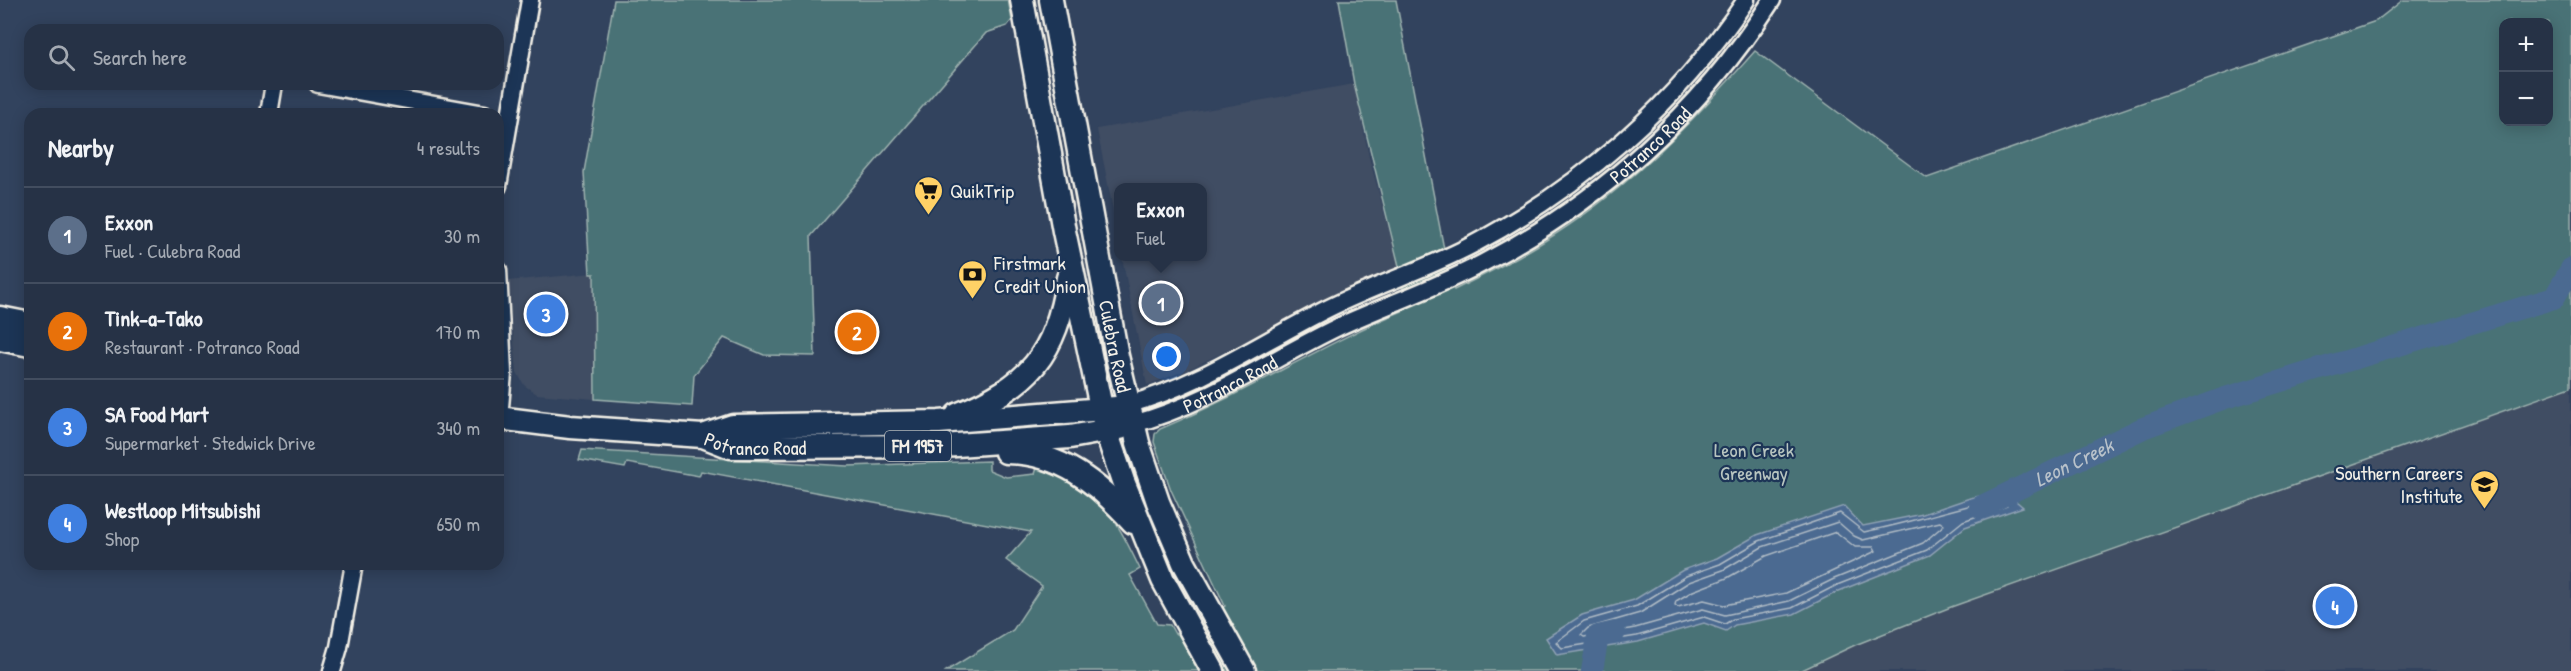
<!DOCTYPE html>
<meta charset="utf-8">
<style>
:root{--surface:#263246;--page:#323e51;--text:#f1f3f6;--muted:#a4aab3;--line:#424d5f;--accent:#8abfa5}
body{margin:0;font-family:"Patrick Hand",sans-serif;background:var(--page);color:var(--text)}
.controls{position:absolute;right:18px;top:18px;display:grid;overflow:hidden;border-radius:12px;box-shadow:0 3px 15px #0003}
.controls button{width:54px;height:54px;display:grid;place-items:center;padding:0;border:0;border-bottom:2px solid var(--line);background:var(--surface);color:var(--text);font:30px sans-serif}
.you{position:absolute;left:1167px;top:357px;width:21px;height:21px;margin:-15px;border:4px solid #fff;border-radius:50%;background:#1a73e8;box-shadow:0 0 0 9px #1a73e833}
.badge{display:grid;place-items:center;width:39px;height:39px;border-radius:50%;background:var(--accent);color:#fff;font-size:20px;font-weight:700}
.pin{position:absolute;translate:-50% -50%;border:3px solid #fff;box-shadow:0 2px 6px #0006}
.popup{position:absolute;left:1114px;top:183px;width:93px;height:78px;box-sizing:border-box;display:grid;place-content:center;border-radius:12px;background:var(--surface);filter:drop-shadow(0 2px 4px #0005);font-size:20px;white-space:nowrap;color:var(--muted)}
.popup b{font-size:22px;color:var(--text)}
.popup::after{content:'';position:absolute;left:50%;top:100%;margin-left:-12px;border:12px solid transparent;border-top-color:var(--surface)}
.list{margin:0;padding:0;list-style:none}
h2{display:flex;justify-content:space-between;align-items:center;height:78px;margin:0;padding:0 24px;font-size:26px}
h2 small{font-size:20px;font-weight:400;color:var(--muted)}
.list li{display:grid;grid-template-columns:39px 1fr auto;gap:18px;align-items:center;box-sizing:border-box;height:96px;padding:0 24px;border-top:2px solid var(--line)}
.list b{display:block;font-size:22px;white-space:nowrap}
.list p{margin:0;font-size:20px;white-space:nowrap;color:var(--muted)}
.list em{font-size:20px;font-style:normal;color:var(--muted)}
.icon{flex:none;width:33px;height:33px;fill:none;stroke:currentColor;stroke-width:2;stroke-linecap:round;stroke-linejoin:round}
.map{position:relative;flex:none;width:2571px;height:671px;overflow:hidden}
.search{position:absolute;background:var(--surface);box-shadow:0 3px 15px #0003;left:24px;top:24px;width:480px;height:66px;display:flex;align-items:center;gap:15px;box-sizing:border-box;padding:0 21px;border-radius:18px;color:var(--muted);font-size:22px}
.panel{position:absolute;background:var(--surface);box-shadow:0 3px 15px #0003;left:24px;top:108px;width:480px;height:462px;border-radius:18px}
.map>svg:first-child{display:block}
.built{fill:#414d63}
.green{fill:#497276;stroke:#9eb2af;stroke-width:1.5;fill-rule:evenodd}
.water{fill:#4b6b91;stroke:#8fa1b4;stroke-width:1.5}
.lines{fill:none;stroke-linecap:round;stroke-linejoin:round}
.shore{stroke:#b0bbc5;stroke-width:1.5}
.river{stroke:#4b6b91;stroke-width:22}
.minor-casing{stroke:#f4f1e8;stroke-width:21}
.major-casing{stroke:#f4f1e8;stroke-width:27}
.minor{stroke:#1d3557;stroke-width:16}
.major{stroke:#1d3557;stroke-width:22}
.labels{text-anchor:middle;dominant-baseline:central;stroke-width:4.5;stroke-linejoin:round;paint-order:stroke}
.shield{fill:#1d3557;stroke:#b4b9bc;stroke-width:1.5}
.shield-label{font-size:18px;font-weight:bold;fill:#f4f1e8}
.street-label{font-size:20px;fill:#f4f1e8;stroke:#1d3557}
.poi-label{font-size:20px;fill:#f4f1e8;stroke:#1d3557;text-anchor:start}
.park-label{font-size:20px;fill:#b8c5c0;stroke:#1d3557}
.water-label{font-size:21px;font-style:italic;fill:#b9c2ca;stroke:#1d3557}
</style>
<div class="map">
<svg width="2571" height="671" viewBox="0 0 2571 671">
<rect width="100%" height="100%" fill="#32435e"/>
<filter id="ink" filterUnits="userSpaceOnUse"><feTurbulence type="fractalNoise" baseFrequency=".0167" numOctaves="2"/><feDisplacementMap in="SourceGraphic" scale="12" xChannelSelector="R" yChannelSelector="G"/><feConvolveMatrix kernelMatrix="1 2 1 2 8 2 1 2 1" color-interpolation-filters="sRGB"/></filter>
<g filter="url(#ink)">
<path class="built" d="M1354 84 1369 157 1399 266 1187 370 1147 385 1122 257 1203 256V188H1119V240L1097 129Z
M594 273 595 399 537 394 524 385 517 372 507 281Z
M2571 387V671H1800L1855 645 1951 607Z"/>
<path class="green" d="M614 0H1008L1012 20 1007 26 986 33 811 236 815 356 764 355 724 338 694 375 692 406 595 399 594 274H590L584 172Z
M1339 0H1396L1443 244 1454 290C1488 273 1522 256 1554 235 1631 186 1695 119 1755 51L1927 178 2376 21 2403 0H2571V387L1951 607 1855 645 1800 671H946L1013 630 1042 586 1006 560 1031 532 701 471 699 476 627 463 625 468 579 460 582 450 847 466 989 461V470L1006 477 1035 474 1038 465C1101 491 1111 509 1140 569L1130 575 1157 624 1170 625 1175 634 1225 606 1171 490 1154 442 1155 434 1160 429C1245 394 1322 344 1407 309L1399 266 1354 84ZM2504 22H2548V122H2504Z"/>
<path class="water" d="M2004 491 2023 507 1965 527 1930 555 1839 591 1794 614 1735 625 1726 631 1704 623 1638 642 1557 655 1546 638 1582 615 1634 600 1683 570 1717 558 1757 535 1844 506 1863 526 1923 514 1970 498Z"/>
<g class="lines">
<path class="shore" d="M2001 498 2008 502 2007 506 1963 521 1927 550 1837 585 1792 608 1733 619 1725 624 1704 617 1637 636 1562 648 1556 642 1584 621 1637 606 1686 576 1720 564 1759 541 1840 513 1864 532C1910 523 1955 508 2001 498Z
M1838 522 1854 536 1863 540 1940 522 1944 525 1923 543 1834 579 1789 601 1725 615 1703 609 1635 628 1584 637 1581 635 1588 628 1640 613 1689 582 1723 570 1762 547Z
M1836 532 1855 547H1874L1876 551 1786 593 1724 605 1704 600 1678 607 1675 605 1676 601 1693 591 1727 578 1766 556Z"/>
<g class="river">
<path id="s1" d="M1980 507 2143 428 2225 398 2554 298 2571 269"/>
<path d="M1592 671 1598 636 1615 632"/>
</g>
<defs>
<g id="minor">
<path d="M318 84 485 114"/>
<path d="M269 114 274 84"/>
<path d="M498 186 530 0"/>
<path d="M498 270 503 373 499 418"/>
<path d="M1127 405C1200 385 1261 342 1327 309 1374 285 1425 270 1472 245 1582 187 1677 104 1746 0"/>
<path id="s2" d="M1133 424C1208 404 1269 360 1338 327 1386 305 1436 288 1483 263 1601 202 1700 112 1772 0"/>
<path d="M332 671 339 647 354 564"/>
</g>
<g id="major">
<path d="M1022 0 1064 231 1106 431 1123 481 1163 580 1213 671"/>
<path id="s3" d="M1051 0 1117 356 1138 443 1158 502 1184 563 1244 671"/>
<path d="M0 318 30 324"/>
<path d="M0 339 30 345"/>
<path d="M957 415C1030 385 1055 356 1068 278"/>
<path id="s4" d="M498 418 570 427 703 436 731 447H756L942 446 1070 437 1120 428"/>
<path d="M703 436 733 426 939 422 1116 408"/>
<path d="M1006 452C1060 452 1099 484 1133 522"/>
</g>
</defs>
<use href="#minor" class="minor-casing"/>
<use href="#major" class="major-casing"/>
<use href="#minor" class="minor"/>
<use href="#major" class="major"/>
</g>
</g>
<defs>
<symbol id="supermarket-pin" viewBox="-11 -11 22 30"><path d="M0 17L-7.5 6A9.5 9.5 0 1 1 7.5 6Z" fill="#ffd166" stroke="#1d3557"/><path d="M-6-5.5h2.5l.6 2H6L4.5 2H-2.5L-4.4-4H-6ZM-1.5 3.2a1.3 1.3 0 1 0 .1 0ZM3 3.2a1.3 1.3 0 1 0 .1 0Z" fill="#111"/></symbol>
<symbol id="bank-pin" viewBox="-11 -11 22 30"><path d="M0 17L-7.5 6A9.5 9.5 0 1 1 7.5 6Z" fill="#ffd166" stroke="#1d3557"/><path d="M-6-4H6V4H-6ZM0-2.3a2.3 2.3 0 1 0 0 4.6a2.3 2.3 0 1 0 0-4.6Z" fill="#111"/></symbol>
<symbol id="university-pin" viewBox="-11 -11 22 30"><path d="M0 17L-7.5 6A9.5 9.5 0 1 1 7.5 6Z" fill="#ffd166" stroke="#1d3557"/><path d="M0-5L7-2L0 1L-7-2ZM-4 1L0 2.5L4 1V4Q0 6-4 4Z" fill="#111"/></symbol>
</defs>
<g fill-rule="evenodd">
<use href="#supermarket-pin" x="912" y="174" width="33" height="45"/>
<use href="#bank-pin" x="956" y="258" width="33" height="45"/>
<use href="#university-pin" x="2468" y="468" width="33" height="45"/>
</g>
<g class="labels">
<rect class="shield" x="885" y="431" width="66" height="30" rx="4.5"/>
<g class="shield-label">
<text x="918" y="446">FM 1957</text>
</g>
<g class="street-label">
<text stroke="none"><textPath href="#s2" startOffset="591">Potranco Road</textPath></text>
<text stroke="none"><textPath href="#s3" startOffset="352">Culebra Road</textPath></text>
<text stroke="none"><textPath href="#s2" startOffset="105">Potranco Road</textPath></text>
<text stroke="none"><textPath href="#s4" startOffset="260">Potranco Road</textPath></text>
</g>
<g class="poi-label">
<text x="950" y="190">QuikTrip</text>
<text x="994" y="262">Firstmark<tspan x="994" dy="23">Credit Union</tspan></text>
<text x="2463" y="472" text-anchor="end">Southern Careers<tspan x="2463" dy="23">Institute</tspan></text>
</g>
<g class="park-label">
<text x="1754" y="449">Leon Creek<tspan x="1754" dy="23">Greenway</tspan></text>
</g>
<g class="water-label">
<text stroke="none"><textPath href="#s1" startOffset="104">Leon Creek</textPath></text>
</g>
</g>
</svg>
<div class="controls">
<button>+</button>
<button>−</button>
</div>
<div class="you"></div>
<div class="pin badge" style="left:1161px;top:303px;background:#5c6f8a">1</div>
<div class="popup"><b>Exxon</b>Fuel</div>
<div class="pin badge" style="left:857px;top:332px;background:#e8710a">2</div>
<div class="pin badge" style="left:546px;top:314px;background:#3f7fe0">3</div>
<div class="pin badge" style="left:2335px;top:606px;background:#3f7fe0">4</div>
<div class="search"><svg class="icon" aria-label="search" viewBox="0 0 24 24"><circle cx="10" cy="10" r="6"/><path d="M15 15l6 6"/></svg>Search here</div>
<section class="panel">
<h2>Nearby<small>4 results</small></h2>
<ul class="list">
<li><span class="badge" style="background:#5c6f8a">1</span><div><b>Exxon</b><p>Fuel · Culebra Road</p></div><em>30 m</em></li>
<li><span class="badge" style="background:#e8710a">2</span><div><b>Tink-a-Tako</b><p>Restaurant · Potranco Road</p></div><em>170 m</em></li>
<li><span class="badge" style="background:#3f7fe0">3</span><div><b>SA Food Mart</b><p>Supermarket · Stedwick Drive</p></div><em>340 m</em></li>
<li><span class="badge" style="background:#3f7fe0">4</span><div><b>Westloop Mitsubishi</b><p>Shop</p></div><em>650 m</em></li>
</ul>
</section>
</div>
